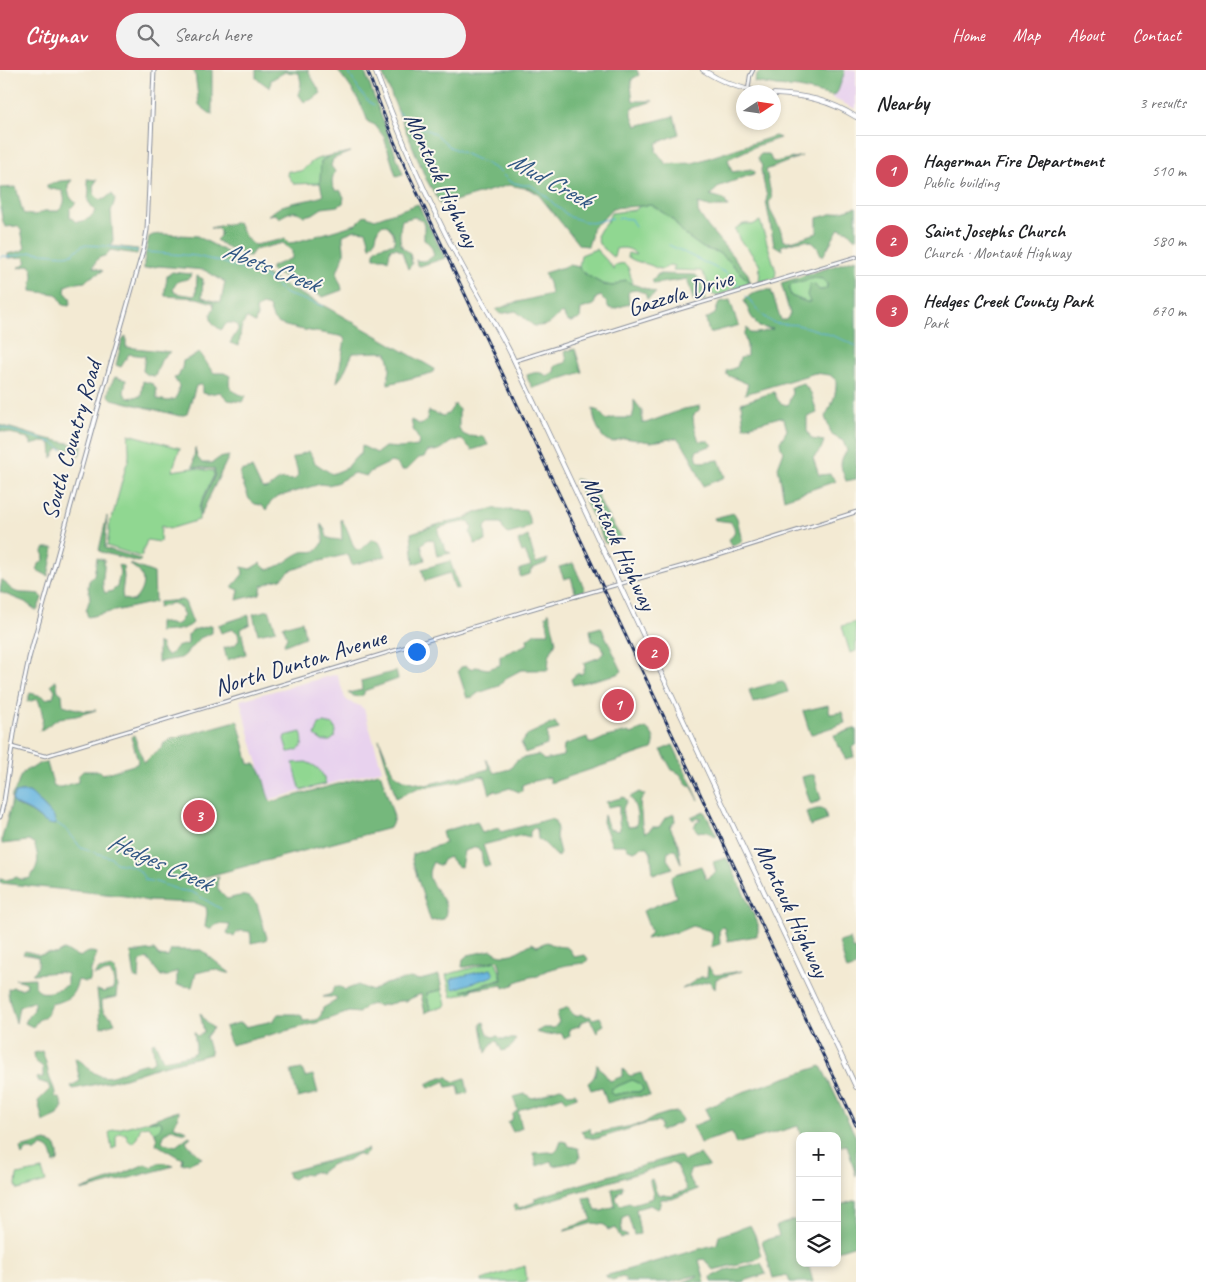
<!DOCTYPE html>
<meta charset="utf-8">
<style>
:root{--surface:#fff;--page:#f2f2f2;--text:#202124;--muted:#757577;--line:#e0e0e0;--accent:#d1495b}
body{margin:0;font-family:Caveat,sans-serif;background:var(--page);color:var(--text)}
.controls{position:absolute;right:15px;bottom:15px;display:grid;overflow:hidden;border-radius:10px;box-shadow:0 2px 8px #0003}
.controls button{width:45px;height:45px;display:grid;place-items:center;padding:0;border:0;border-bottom:1px solid var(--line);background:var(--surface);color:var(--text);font:25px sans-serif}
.compass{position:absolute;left:736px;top:15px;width:45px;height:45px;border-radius:50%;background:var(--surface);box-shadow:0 2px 8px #0003;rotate:78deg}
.you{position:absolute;left:416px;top:581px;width:18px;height:18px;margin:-12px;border:4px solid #fff;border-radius:50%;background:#1a73e8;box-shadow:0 0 0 8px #1a73e833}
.badge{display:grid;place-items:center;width:32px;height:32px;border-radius:50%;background:var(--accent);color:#fff;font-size:16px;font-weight:700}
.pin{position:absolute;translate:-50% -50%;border:2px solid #fff;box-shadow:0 1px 5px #0006}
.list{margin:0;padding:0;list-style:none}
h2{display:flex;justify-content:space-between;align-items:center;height:65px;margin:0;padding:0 20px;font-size:21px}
h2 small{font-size:16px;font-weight:400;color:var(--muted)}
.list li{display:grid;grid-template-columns:32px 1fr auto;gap:15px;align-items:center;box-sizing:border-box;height:70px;padding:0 20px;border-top:1px solid var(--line)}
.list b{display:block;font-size:19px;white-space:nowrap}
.list p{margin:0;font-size:16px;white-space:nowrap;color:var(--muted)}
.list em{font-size:16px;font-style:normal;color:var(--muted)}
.icon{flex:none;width:28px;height:28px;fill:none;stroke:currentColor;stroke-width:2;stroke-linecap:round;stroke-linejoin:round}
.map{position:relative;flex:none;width:856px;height:1212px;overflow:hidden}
header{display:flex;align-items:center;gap:30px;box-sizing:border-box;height:70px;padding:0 25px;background:var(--accent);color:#fff}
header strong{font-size:24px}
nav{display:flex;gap:28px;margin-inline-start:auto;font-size:18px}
.search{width:350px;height:45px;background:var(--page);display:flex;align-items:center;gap:12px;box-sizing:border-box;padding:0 18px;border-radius:28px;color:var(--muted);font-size:19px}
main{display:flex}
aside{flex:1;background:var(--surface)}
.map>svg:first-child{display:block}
.built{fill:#e8d2ee}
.green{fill:#90d791;stroke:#568378}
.forest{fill:#74b87b;stroke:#48746c;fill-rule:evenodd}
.water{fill:#64b3de;stroke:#40719e}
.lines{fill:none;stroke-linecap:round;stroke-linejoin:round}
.stream{stroke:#64b3de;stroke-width:1}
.tertiary-casing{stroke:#878c98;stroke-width:4.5}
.secondary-casing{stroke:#878c98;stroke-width:5}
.primary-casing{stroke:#878c98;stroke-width:5.5}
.tertiary{stroke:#fff;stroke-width:2.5}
.secondary{stroke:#fff;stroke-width:3}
.primary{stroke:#fff;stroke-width:4}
.rail-casing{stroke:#1b2f5e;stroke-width:3}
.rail{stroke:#fbf7ec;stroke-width:1;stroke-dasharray:4;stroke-linecap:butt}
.labels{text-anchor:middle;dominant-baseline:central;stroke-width:4;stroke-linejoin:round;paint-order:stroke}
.street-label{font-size:24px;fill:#1b2f5e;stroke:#fbf7ec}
.water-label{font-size:25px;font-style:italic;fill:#315784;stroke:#fbf7ec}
</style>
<header>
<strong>Citynav</strong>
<div class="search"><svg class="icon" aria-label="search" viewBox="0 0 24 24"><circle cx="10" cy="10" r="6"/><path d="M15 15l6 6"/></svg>Search here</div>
<nav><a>Home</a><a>Map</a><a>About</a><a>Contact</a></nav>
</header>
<main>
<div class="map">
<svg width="856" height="1212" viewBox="0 0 856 1212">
<rect width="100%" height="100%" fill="#fbf7ec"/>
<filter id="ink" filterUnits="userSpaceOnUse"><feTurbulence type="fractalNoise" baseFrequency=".02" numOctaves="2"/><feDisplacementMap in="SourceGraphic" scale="10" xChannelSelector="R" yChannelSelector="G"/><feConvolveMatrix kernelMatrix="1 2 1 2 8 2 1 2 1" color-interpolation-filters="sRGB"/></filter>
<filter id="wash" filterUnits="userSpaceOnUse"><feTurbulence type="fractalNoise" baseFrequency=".0096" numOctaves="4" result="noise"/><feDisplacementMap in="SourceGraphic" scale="20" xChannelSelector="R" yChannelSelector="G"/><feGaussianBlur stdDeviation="1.12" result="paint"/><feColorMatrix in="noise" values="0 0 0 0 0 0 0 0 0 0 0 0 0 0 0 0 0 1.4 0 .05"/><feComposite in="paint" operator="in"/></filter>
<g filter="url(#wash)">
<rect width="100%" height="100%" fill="#f3ead3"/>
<path class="built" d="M843 0H856V39L832 28 842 4Z
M337 604 345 628 348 631 360 636 364 639 382 700 268 730 240 630Z"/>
<path class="green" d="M329 86 321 91 320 113 294 114 287 104 288 101C305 103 302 99 313 91 318 88 324 87 329 86Z
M652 135 672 149 685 165 703 178 717 182 727 189 750 213 735 219 733 217C728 223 718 227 711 224L706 208 701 201 673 200 675 196 669 195C666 197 665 199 661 199 657 199 653 196 650 195 641 192 634 192 627 186L628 183 636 185C632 178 623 177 616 179L614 187C607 184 605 178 599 174L597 166 601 159 607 152 611 143 634 140 637 139 639 136Z
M760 151 776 201 775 208 759 212 760 201 759 194 748 179 740 171 735 159C741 155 745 152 752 155Z
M596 179 611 195 613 200 614 196C631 187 629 205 633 215L625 210 620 212 614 216C600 215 588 207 579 197L581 185Z
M815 208 823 209 827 213V218L823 220H819L811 232H806L791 226 789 220 791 214Z
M129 364 180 378 172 401 192 398 213 401 214 405 199 437V450L169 459 161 456 160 472 147 470 141 487 107 476 109 463V454L113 445 126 396C132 386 127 375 129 364Z
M856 552V581L850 583 842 556Z
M324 653 334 655 336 661 335 667 330 671H322L315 666 319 654Z
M301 662C305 676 303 680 288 682L284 669 285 666Z
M306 692C319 697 322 701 326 714L302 720 300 718 293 693Z
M496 891 502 909 471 918 472 921 452 927 446 905Z
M442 920 446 934 444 937 431 940 428 932 427 923Z
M632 1010C638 1012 642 1014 643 1020L640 1022H630L613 1025 611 1023V1019Z
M149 1051H160L162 1054 161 1057 155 1063 148 1056 141 1057 136 1069 132 1073 128 1070 126 1064 119 1063 116 1067V1077L112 1079 109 1063 113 1060Z
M42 1100 46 1112 18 1120 16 1115 17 1105Z
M525 1196 527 1212H482V1210Z"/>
<path class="forest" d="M192 0H212V45L199 35 195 3Z
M256 0H309V3L321 23 313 29 304 32 299 25 301 13 299 3 285 2 271 10 270 18 256 8Z
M337 0H364L403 104 396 106 384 67 375 55 368 52C362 33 350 15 337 0Z
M381 0H637L639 5 632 9 631 16 633 31H653L632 38V45L636 56 674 46 679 64 657 73 656 81 666 94 693 93 775 66 780 68 756 76 728 89 732 102 751 99 756 103 720 116 710 125 724 129 728 137H712L698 133V142L708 157 748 204 750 213 727 189 717 182 703 178 685 165 672 149 652 135 613 138 603 149 592 158 591 167 588 176 579 175 538 124 530 119 509 115 441 135 426 109Z
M762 0H844L845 1 838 21 835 25 832 26 799 18 776 16 754 12 756 6Z
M350 82 333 89 331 96 334 100 335 101C332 108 330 115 336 121L340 120 344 127 343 133 338 136 322 138 313 144 304 146C294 138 288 143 279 148L276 144 268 145C273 142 278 138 282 136 295 131 310 131 323 126L320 113 321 91 329 86Z
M761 84H769L772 91 775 92 802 86 766 100 772 129 769 132 770 140 781 161 783 171H791L817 163V148L856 137V168H854L848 161 839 158 823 186H821C814 163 799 171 781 176L782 180 774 175 766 131 767 127 761 100 762 96 759 91 758 87Z
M87 109 97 110 93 116 94 124 100 130 105 129 111 124 113 125 115 130 111 141 113 170 111 176 138 179 137 184 110 180 107 185 98 188 93 197 103 201 89 208 85 212 70 214 66 216 65 222 71 229 69 236 63 235 59 227 56 224 31 221C31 212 36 205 30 195L18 198 27 192 24 187 8 188V184L21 181 25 178 21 160 17 156 5 157C0 145 0 131 0 118L16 117 23 143C31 146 37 146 44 141H58C65 135 66 130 62 121L47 118V115L60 111 72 110 68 115C68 123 69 128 76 133L70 139V147L76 152C85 151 91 149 95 141L88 131 89 120Z
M418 134 445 188 420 196 417 195 416 190C424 192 428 191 434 185 432 178 431 174 424 170V156L422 150 414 147 402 150C400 157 398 172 403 178 405 180 408 181 410 183L412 194 408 199 402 182 397 178H391L388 190 385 188H374C372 175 385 176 395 173L393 162 388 156 383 154 378 159 375 171 370 177 368 167 366 161 355 160 343 165C342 171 345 179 344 185 342 192 337 198 337 205 338 210 342 215 342 220L323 227 271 201V197L292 188V181L283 173 254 180 250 186H246L225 176 216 170 220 166V160L215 158H210L238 152C242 161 246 171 255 175L285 169 289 173 296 172 356 154 365 145 375 149Z
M161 164 197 166 255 197 280 213 328 238 433 298 434 300 432 303 388 314C387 307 391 303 390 296 390 292 388 287 387 283L379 282 353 283 342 306 337 312 345 270 343 267C329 263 286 259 276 252 272 249 271 242 269 237L262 235 256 239 257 246 255 253 246 248 241 259 239 276 230 273 238 260 237 255 233 253H227L221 260C212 254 207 248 214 238L213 233 197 228 165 226C164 219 167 213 167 206L172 202 191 204 190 207C182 213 179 206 173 219L175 223 194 226 196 224 197 206 203 209 202 227 214 231 221 232 225 212 204 200 159 196 144 199V192L149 167 153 165Z
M856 189V409L846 411C842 399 837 393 847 381L843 371 832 365 825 347C832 333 837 326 836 310L830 305 815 303 745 324 748 314 727 305 726 301 737 297 740 288 747 286V276L744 265 747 258 750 263C758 264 765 261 773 259L759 257 751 246 744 230C752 223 759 219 771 220L781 250H786L790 244 781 213ZM815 208 823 209 827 213V218L823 220H819L815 215 810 214 807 225 810 232H806L791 226 789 220 791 214Z
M570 195 579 197 585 204 604 215 614 216 620 212 625 210C635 216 646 218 656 223L647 229 645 223 636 220 630 221 628 223 629 234 613 239 609 238 606 232 601 226 596 228 594 235 581 239 580 249 571 252 567 251 563 243C556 245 556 249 550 253 546 256 539 256 534 256L516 241 500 244 496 240 510 234 551 224 549 213 544 203Z
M658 204 696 205 701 212 706 230 694 232 687 209 654 214 652 210 655 208Z
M730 230 737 252 740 255 709 263 706 249 715 244 719 232Z
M126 266V277L170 282 162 288 155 306 148 305 143 301 145 286 129 284 121 297 116 295 122 271Z
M575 279 582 302 533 318 528 310 527 305C536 302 539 301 547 306L554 302 555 296 565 293 567 291 565 281Z
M200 283C205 289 208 297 214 303H224L230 306C227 320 233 323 246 326L242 332 228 330 220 322 209 324 202 323V314L196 316 187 344 180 346 112 329 108 325 110 316 115 307 126 310 124 323 128 328 141 326 143 311 153 314 156 319 157 329 168 331 175 329 178 323 179 316 174 308 178 307 182 298 183 291Z
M803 313 811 323 817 343 807 347V361L812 369 824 371 821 379 813 388 819 405 830 404 836 411 784 429 778 397 784 381 781 378 780 372 787 360 784 349 780 347 744 357 741 333 774 322C778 330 778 334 788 335L792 323 791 317Z
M634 330 642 341V353H646L684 339 700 336 699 340 693 346 694 356 699 371H709L713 375 696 381 697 389 701 392 719 390 725 407 703 416C697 400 690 381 677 368L651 372 624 368 612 372C609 371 606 370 604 368 598 362 593 347 593 339L599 341 606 350 613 348H632L634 340Z
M455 334 459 340V359L463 364 467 366 484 367 488 375 472 380 462 370C459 370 456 370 453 371 443 376 443 382 428 381L424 387 419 388 407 400H401L397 394 391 392 370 402 367 406 354 403 336 413 328 415 320 414 277 427 271 432 266 440 261 435 255 434 249 429 240 406 241 401 252 398 261 417 264 419C271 418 272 415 278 411 282 408 289 410 294 410L298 406 297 398 292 388 309 381 315 393 332 404 347 398 355 388 361 384 362 376 377 383 385 377 400 378 418 376 419 370 413 359 411 350 421 355 426 351 429 341 443 346 448 344Z
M0 355 44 368 83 376 79 386 72 380 60 378 58 379 52 388 51 373 42 372 31 375V371L19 365 0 361Z
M195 378 197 387 202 393H212L219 388 229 386 200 446V437L215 405 214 399 193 397Z
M575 409C582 410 585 413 592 414L604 440 621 467C617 472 612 474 605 473Z
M492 439C504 438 513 442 526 440L531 455 523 460 508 464 503 459 501 453H489L485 457 486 471 475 474 470 463 472 458 469 451 448 455 439 458 438 462 446 481 451 483 437 486 434 471 428 469 421 475 425 490 414 494 411 463 440 454 461 450 478 442Z
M734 443 737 448 742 471 738 474 732 476 729 469C736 465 736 458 731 452L715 450 714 448Z
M107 446 105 478 140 489 141 490 138 492 101 482 99 480Z
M341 449C348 458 350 469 355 479L360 480 372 469 379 472 386 486 352 495 348 484 309 494 290 501 281 509 272 511 262 516 260 524 237 530 239 520 232 517 243 504 242 497 250 499 260 493 266 499C281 499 289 487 302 482 309 480 313 485 320 477 326 471 322 462 321 454L325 460 327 467 331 469 342 470Z
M528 466 536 493 548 489 546 493 531 499 530 504 520 507V499L531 496 525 482H522L518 471Z
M45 478H54L48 506 37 500 39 494 44 490 43 481Z
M97 488 104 490C105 501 100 514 105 523L112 521 117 517 120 502 118 495 123 496 124 507 122 523 123 529 133 531C141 525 147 510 139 502 136 498 133 498 130 494L154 503 155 532 88 547 86 541 90 528 88 517 89 511 94 505Z
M450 491 459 518 455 519 450 503 425 511 422 499Z
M573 493 585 520 576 525 571 507 564 509 559 497Z
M2 509C17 528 18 521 39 524L42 528 37 541 25 532 0 522Z
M182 530 185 532 193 553C185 561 170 561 159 562V552L175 555 179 553 184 545 179 536 172 533 158 538 159 532Z
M269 540 276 560 258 564 253 544Z
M549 542 556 572 549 586 548 600H521L506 608 499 616 478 623 473 627 467 628 458 601 461 597 467 596 470 599 476 597 488 599 500 595V586L528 574 527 569 535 563H549L546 546Z
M249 545 250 554 241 559 246 584 227 590 224 578 235 575 239 570 238 563 233 559 221 563 218 555Z
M302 551 305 567 285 575 284 573 287 567 283 556Z
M212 555V563L200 568 194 575 189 579 186 584 181 588 158 592V573L161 574 162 580 167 586 171 584 176 577 188 574V565L193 560Z
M601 557 622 601 618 604 573 615 571 609 577 604H582L585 598 584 593 600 587 604 582 601 575 592 571 590 560Z
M396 601 398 609 364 621V624C359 629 353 626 348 623L362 620 361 611Z
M56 610 58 621 62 624 63 635 84 641 96 640 76 646 59 648 40 661C45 648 42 641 38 629L27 632 30 623 42 626 46 629 53 627 55 620 51 614Z
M781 611 785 614 788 622 753 633 749 620Z
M828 635 830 644 842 642 845 653 812 664 810 663 803 641Z
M236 651 238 652 249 694H255C266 705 264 720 271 732L379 703 381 705 394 747 392 754 390 758 201 808 195 812H196L219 807C214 816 220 823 227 829 240 826 247 822 257 834L267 868 266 870 251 873V868L250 862C242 860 237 860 234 867L227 863 230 855 218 854 209 859 205 857 207 843 206 837 196 833 148 831 125 826 0 813V809L6 810 17 807C21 811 26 809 30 808 40 794 39 788 34 773L28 771 2 774V768L11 735 12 725 17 716 20 707 26 699H31L40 693H47L54 717H61L78 712V706L83 701H100L103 704 137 694 138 690 131 667 134 665 144 693 152 685 162 678 164 673 172 669ZM20 722H29L33 725 48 740 43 751 31 742 14 734 15 723Z
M555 652 559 659 547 662V675L525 683 521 673 527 665Z
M646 658C653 663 657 671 652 679L550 713V707L527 713 522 715V721L519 722 510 718 497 722 494 720 490 724 485 707 480 706 456 712 416 719 396 728 379 669 393 703 404 710 426 715 489 699 486 689 494 703 510 699 516 691 523 688 538 685 544 690 563 686 564 675 587 667 589 673H593L606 667 628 662 631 664Z
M854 659H856V675L852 678 854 687 845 689 841 677H838L834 665Z
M673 675 699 730 692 717 687 714 680 704 675 701 672 700 661 680Z
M809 705H814L821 729 820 731 811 734 810 733 802 707Z
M639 722 645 725 640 731 642 755 645 763 650 760 652 757H659L665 748 674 744 675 751 670 757 678 774 681 793 675 780 668 781 667 789 673 798 653 804 651 784 648 777H642L634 781 628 779 625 775H612L603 752 604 745 609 759 619 761 620 759 619 751V735L608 737 606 732 624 727 627 731C620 740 622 748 629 757L636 756C639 747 636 735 630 727Z
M817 739H821L825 741 827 750 810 756 806 742Z
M704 741 717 766 716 767C710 763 705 760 698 762L694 757 696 753 701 749 696 748 693 750 691 747Z
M550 749 555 751 557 759 556 767 560 783 558 787C551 781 546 773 538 769L537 759 534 758 530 762V767L522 765 483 775 490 796H483L481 782 477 777 464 781 461 797 457 796 449 787 443 790 440 796 433 792C431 796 429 800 429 804 429 819 453 829 444 849L431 851 430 849 412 790 413 784 445 773 442 762 477 751 482 763 498 758 501 762Z
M726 788 729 792 758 854V862L756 866 728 871 725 858 722 857 719 861 720 874 711 877 713 866 711 861 692 856 678 862 646 869 651 862 643 841 676 827 671 809 673 805 701 796 706 809 716 802 713 792Z
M850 869 853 879 856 880V897L847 900 839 872Z
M547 872C550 873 552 875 556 876 567 878 567 874 574 887L585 885 588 889 585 893 567 895 547 900 538 906 530 907 516 912 513 915 504 918 503 915 462 921 502 910 500 896 498 890 466 897H462L463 889 468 885 492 880C505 892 520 880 532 873L537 876Z
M63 880 80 887C86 882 89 881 97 883L94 891V895L91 899 90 911 86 912 78 910C73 928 68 930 51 934L46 946 38 950 33 957 25 953 29 945 34 940V931L19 937 16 953C13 941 8 931 8 919L13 917 21 919 27 916 26 912 15 909 35 908V916L40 922C51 924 58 919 67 915V904L59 902 32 904C38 899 39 895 38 887L23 884 25 881 40 885 48 883 56 884Z
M154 880 159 886 168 887 171 880H201L230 903C225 903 222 902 218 900 211 898 203 902 196 903L192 917 177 915V901L168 906H161L147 888 140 892 139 909 135 908 131 882H139Z
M708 897 715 905 742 901 716 909 715 919 709 911 682 919 701 907H707Z
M110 898 115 899 117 918 116 927 102 930C102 940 102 943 112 947L115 953 101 957 97 920 103 922 113 919C115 913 114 907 110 902L94 905 98 900Z
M439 905 442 920 427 923 428 932 431 940 425 943 421 924 405 931H399L393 933 379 936 373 934 366 936 359 943 349 942 320 952 231 975 225 957 238 953 243 954 245 957 273 951 278 944H296L302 946 303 951 317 950 321 945 323 938 337 930 335 927H323L331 924 335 917H341L345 920 358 915 372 921 385 914 410 908 420 910Z
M568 937 572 944 576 946 581 944 585 947 590 946 593 949 600 947 604 955 599 958 597 963 590 949 581 952 579 956 569 959 570 966 564 969 562 963 547 965 536 962 543 958H554L559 952 557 947 558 942Z
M200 943 207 953 213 958 206 967 211 984 158 997 125 1008 73 1019 71 1016 80 1011 75 988C85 992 90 1003 101 1006 118 1010 133 992 150 994L155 990 152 973 155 972 163 990 190 985 195 982 196 977 194 962 198 966 204 962Z
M484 952 488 964 492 967 498 966 501 969H516C514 976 509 979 502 981L497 971 493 972 486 983 481 954Z
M42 981C46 990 47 998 49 1006 51 1013 56 1019 55 1027L60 1029 63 1036 58 1045 43 1052 38 1031 50 1019 48 1014 38 1011 37 1008 43 1007V997L35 991 34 983Z
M597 994 610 1011 623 1006V999L630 1006 641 1003 650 1026 628 1027 607 1033 602 1017 591 1020 588 1013C595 1008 596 1003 597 994ZM632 1010C638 1012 642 1014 643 1020L640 1022H630L613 1025 611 1023V1019Z
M821 996 856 1067V1106L847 1075 837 1077V1066H801L798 1056 736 1074 732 1063 700 1073 693 1056 710 1049 705 1039 740 1023Z
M302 999 305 1007 313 1005 318 1023 298 1028 291 1001Z
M441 1007H448L453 1012 465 1008 468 1022 467 1023 460 1025 458 1015 447 1017 445 1011 429 1018 427 1014Z
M560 1018 563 1019 568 1024 575 1023 577 1027 566 1031 563 1026 522 1039 518 1042 522 1058 513 1062 508 1052 512 1050 513 1044 518 1040 513 1027 525 1024 532 1028 542 1026 551 1021Z
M179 1041C179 1047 175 1051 174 1056L187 1061 186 1063 171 1059 165 1063 162 1071 164 1073 176 1076 189 1066 191 1067 186 1071C190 1079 197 1082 202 1088L190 1093 182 1094 183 1088 178 1087 156 1074 157 1070 155 1063 161 1057 162 1054 160 1051H149L170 1043Z
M677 1042 682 1050 681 1052 661 1061 659 1059 661 1056 659 1052 645 1054 596 1069 585 1067 581 1061 590 1058 591 1064 642 1054 655 1047 668 1043Z
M46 1071 56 1076 58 1083V1091L54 1094C52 1085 52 1078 42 1076L34 1082 32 1080H27L22 1086 20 1078Z
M561 1071 566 1072 569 1076 578 1078 580 1088 578 1091 554 1096 551 1091 537 1096 533 1083 549 1082 554 1083 558 1079Z
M368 1079 367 1083 362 1086 357 1084 345 1092 336 1093 330 1095 320 1103 313 1102 308 1105 304 1104 301 1106 299 1105 293 1109 288 1107 287 1102 338 1088Z
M700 1084 709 1096 690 1100 688 1107 694 1117 698 1119 672 1129H661L659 1138 657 1139 650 1135 636 1139 640 1164 634 1165 628 1145 623 1147 621 1163 628 1166 621 1169 616 1158 608 1160 605 1155 593 1153 565 1161V1159L592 1150 583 1128 591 1127 596 1141H602L615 1136 612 1119 623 1116 622 1120 618 1123 616 1129 620 1135 629 1132 632 1134 653 1128C654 1121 650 1117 650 1110L652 1109 657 1124 671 1126 687 1120 676 1095 671 1093 515 1141 513 1136 517 1134 519 1138 535 1132V1128L675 1086 680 1085 684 1091Z
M158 1093H165L174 1096 81 1121V1120L114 1108 145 1094 151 1097Z
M856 1130V1175L837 1181V1136Z
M800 1148V1193H808L813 1212H790L787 1205 773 1208 762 1171 779 1166 776 1156Z
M750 1155 755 1165 761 1186 755 1190 713 1200 704 1189 699 1190 705 1212H684L696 1207 698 1205 670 1212H625L626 1209 623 1207 612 1210 605 1206 717 1174 719 1166Z
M761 1193 766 1204 741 1212H712L711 1207 725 1200Z"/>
<path class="water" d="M20 722H29L33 725 54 747 56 755C44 755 39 746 30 741 25 738 19 736 14 734L12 729 15 723Z
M491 899 494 905 493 906 454 919 452 916 451 910 454 908Z"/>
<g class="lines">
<path class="stream" d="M347 0C354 11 362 29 374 35
M397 41 411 53 436 64 450 77 487 94 499 101 510 112 523 115H531L547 127 555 135 570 147 591 153 612 148
M618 148 631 149 635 157
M669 175 726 203 741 217
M147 182 196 186 222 192 267 208 286 224 323 236
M0 188 2 186H5L8 187 32 182 64 185 72 184 83 175 105 176 138 181
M746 226C753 234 761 245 770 251 778 256 788 253 797 255 812 258 842 268 856 276
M0 357 54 373 62 380
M55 752 67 760 81 778 112 788 116 793C132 796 138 795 145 810L156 812 179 820 192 822 221 839"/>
</g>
</g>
<g filter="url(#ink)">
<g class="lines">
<defs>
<path id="tertiary" d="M748 20 750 6 753 0
M514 291 677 240 856 187
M12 677 45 686 545 535 697 492 856 442"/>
<path id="secondary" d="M0 747 4 731 16 651 29 588 94 352 144 177 147 160 154 0"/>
<path id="primary" d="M375 0C399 64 425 126 457 186 474 219 494 250 511 284L856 1017
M703 0C721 12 740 19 761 22
M774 24C805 25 829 30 856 47"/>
</defs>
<use href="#tertiary" class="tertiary-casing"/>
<use href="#secondary" class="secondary-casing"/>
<use href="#primary" class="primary-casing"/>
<use href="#tertiary" class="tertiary"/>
<use href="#secondary" class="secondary"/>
<use href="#primary" class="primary"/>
<defs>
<path id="rail" d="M367 0 393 69 407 101 856 1055"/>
</defs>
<use href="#rail" class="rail-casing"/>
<use href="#rail" class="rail"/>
</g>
</g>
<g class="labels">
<g class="street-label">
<text transform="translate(442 110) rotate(65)">Montauk Highway</text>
<text transform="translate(680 223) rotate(-17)">Gazzola Drive</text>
<text transform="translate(71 370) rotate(-74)">South Country Road</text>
<text transform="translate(619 473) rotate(65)">Montauk Highway</text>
<text transform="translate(300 592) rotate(-17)">North Dunton Avenue</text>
<text transform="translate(792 840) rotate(65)">Montauk Highway</text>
</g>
<g class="water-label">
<text transform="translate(550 110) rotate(29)">Mud Creek</text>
<text transform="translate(271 197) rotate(21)">Abets Creek</text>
<text transform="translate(160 792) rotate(24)">Hedges Creek</text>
</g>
</g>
</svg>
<div class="controls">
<button>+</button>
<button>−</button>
<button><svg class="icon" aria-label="layers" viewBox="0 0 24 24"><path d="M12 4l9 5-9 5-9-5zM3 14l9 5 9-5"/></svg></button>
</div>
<svg class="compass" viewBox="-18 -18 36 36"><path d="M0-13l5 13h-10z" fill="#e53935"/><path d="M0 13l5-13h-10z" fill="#757577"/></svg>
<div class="you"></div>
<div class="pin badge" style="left:618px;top:635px">1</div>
<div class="pin badge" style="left:653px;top:583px">2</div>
<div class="pin badge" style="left:199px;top:746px">3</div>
</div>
<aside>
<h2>Nearby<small>3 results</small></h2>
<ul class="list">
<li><span class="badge">1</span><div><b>Hagerman Fire Department</b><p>Public building</p></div><em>510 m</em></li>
<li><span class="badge">2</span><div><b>Saint Josephs Church</b><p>Church · Montauk Highway</p></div><em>580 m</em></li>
<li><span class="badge">3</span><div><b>Hedges Creek County Park</b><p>Park</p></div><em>670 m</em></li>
</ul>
</aside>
</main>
